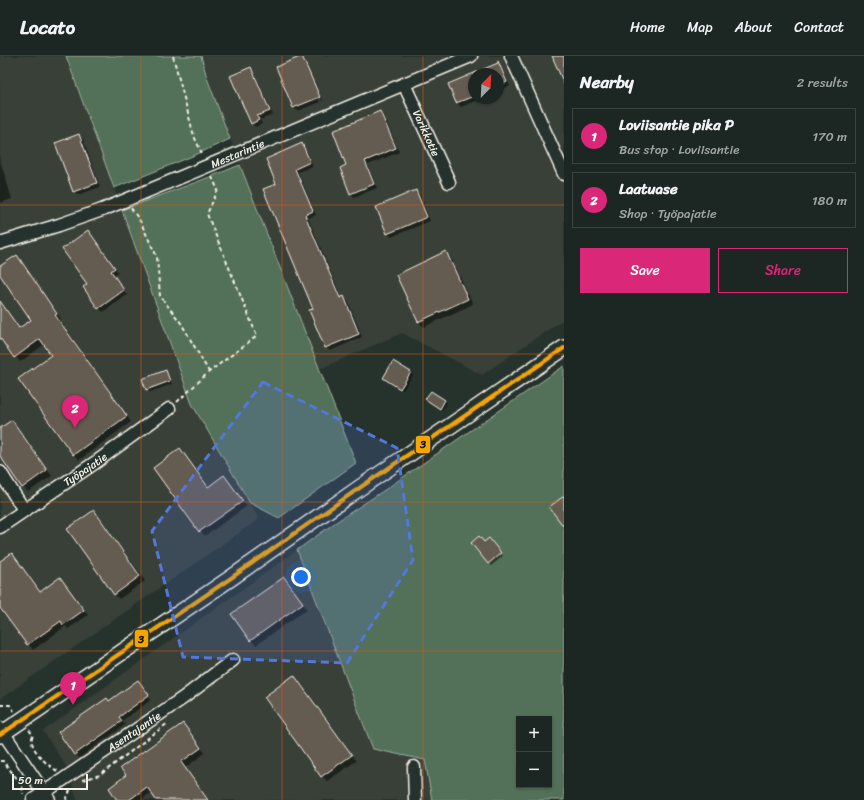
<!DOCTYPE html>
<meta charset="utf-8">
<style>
:root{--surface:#1c2622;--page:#252e2a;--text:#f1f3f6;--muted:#a0a5a5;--line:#3a4340;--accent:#db2777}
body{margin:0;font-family:Sriracha,sans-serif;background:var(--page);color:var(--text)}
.controls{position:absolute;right:12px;bottom:12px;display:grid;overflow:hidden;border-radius:0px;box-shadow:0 1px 3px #0004}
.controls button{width:36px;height:36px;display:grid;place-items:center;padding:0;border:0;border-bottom:1px solid var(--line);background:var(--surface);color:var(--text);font:20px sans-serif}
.compass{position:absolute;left:468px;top:12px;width:36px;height:36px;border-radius:50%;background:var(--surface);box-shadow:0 1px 3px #0004;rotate:24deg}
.scale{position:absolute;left:12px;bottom:10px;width:76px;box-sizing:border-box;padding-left:4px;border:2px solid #f4f1e8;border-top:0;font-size:11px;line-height:14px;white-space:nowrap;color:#f4f1e8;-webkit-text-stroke:3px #26332d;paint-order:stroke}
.you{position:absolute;left:301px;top:521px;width:14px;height:14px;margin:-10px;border:3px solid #fff;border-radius:50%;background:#1a73e8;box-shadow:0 0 0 6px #1a73e833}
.badge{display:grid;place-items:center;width:26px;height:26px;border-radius:50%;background:var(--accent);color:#fff;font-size:13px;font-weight:700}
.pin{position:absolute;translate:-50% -33px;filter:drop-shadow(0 1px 2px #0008)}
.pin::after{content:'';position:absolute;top:21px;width:14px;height:12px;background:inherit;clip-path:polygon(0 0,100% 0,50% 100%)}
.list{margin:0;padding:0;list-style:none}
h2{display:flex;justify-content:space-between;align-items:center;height:52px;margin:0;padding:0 16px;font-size:17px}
h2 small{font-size:13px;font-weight:400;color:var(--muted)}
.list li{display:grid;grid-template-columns:26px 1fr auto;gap:12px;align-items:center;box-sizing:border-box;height:56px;margin:0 8px 8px;padding:0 8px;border:1px solid var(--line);border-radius:0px}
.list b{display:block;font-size:15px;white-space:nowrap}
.list p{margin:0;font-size:13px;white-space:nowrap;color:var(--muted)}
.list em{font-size:13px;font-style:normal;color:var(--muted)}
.actions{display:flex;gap:8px;padding:12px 16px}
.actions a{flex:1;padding:9px 0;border:1px solid var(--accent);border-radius:0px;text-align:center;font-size:14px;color:var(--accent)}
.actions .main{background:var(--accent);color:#fff}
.map{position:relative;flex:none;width:564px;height:744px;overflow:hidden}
header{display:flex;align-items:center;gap:24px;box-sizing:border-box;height:56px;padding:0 20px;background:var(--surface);border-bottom:1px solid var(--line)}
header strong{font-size:19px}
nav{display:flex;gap:22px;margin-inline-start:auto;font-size:14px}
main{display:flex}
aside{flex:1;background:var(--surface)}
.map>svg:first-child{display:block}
.built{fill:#393f38;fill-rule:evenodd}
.green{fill:#527058;stroke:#a3b0a0;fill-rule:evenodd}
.shadow{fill:#0007}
.building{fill:#655b51;stroke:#f4f1e8}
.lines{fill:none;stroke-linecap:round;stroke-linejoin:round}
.minor-casing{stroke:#f4f1e8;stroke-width:15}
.major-casing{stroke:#f4f1e8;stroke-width:18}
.path{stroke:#f4f1e8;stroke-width:2;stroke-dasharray:4 3;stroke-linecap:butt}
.minor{stroke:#26332d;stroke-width:12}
.major{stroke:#26332d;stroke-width:15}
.bus-1-casing{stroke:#26332d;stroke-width:7}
.bus-1{stroke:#f7a600;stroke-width:4}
.marked{fill:#5377dc;fill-opacity:0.2;stroke:#5377dc;stroke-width:3;stroke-dasharray:8 5;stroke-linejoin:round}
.grid{fill:none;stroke:#e8590c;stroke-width:1;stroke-opacity:0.55}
.labels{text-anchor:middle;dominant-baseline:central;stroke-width:3;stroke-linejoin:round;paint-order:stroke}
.street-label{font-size:11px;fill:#f4f1e8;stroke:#26332d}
.line-badge{stroke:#26332d;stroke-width:1.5}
.pale-badge-label{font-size:11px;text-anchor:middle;font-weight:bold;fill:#111}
</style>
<header>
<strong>Locato</strong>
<nav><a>Home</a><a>Map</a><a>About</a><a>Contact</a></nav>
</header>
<main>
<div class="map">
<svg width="564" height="744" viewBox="0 0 564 744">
<rect width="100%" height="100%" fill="#26332d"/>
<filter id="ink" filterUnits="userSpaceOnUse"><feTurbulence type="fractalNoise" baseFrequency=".025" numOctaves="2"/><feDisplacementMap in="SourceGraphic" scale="8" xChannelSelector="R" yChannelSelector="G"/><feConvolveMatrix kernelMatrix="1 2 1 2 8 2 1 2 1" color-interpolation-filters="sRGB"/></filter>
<g filter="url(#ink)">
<path class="built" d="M0 0H66L192 348 259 463 0 643Z
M201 0H564V263L482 319 402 277 319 313 208 25ZM474 18H498V42H474Z
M297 494 373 693 425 704 432 744H77L67 712 43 675Z"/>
<path class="green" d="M66 0H201L207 22 230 83 195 99 114 132Z
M240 109 356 407 279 462 250 447 192 348 122 154 207 122Z
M564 310V744H432L425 704 373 693 297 494 336 466 383 435ZM519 663H549V729H519Z"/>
<path class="shadow" d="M302 1 305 4H303L320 46 298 55 294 52 277 11Z
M305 4 323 45H322Z
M499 8 502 12 510 30 498 35V18H475Z
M251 12 254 16 273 59 260 64 262 68 255 71 252 67Z
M474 18V42H482L461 51 457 47 449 28Z
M380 56 384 60 399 96 368 109 377 132 354 141 351 137 347 110Z
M79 79 83 83 100 131 78 139 74 135Z
M302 89 305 92 313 110 298 116 316 159 308 162 342 243 344 242 348 245 362 281 330 295 326 291 278 129Z
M0 104 12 143 0 147Z
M416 135 420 139 430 165 391 181 388 177Z
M88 176 118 216 114 219 127 239 103 256 99 252 88 228Z
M446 196 451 202 473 248 424 271 419 266 397 219Z
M16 200 21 205 61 263 60 264 131 366 79 404 74 399 19 323 53 299 45 288 20 306 0 280V245L20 273 32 264 0 217V211Z
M166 315 168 317 172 328 150 336 147 333Z
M410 316 413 319 403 334 386 324Z
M426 343 445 345 447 347 442 354Z
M11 365 17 370 52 420 28 436 23 431 0 398V374Z
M180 394 208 432 224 420 247 450 205 480 200 475Z
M94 455 99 460 145 525 119 543 114 538Z
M492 486 503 500 491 510 472 487H485Z
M12 498 41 536 60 523 88 559 68 573 66 570 33 594 0 550V507Z
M284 522 307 553 256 589 251 584Z
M294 620 299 625 356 705 327 725 322 720 265 641Z
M141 629 151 644 122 665 125 669 79 702 59 677 110 646Z
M183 668 205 697 185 712 209 744H158L152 736 141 744H119L127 720Z"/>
<path class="building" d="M302 0 320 41 293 52 276 11Z
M552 0H564V28Z
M498 5 507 26 498 30V18H474V40L456 47 448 28 498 7Z
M251 11 270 55 257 60 259 64 251 68 230 20Z
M380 55 396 92 365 105 374 128 350 138 340 112 346 109 333 75Z
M79 78 97 127 73 136 55 87Z
M302 87 310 106 295 113 313 155 305 159 340 242 344 240 359 278 325 292 309 254 313 253 263 133 276 128 266 103Z
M416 134 427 161 387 178 376 151Z
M88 174 115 212 111 215 124 234 98 253 83 231 87 228 62 193Z
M446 195 468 243 418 266 396 219Z
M17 199 57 258 55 259 127 360 73 399 18 323 51 299 40 283 14 302 0 282V245L19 272 31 264 0 219V210Z
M393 305 411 316 400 333 383 322Z
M166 314 170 325 146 334 142 323Z
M431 335 445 344 440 353 425 343Z
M12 364 47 414 22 432 0 400V372Z
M180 392 208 431 224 419 243 445 199 476 153 412Z
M564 440V471L549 451Z
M94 454 140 520 114 539 67 473Z
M479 480 484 486 489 482 501 497 488 508 471 487Z
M12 497 40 536 60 521 84 554 63 569 61 565 27 589 0 552V505Z
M284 521 303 547 250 585 231 558Z
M294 619 352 699 321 721 264 641Z
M138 624 149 639 119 661 122 665 74 699 58 676 107 642 109 645Z
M183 667 201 692 181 706 208 744H156L147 731 129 744H117L109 732 126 719 120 712Z"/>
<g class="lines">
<defs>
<g id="minor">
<path d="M511 0 564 118"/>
<path id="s1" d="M404 28 449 126"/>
<path id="s2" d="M0 187 59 169 102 154 471 0"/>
<path d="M0 416 24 454"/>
<path id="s3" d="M0 471 96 406 169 353"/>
<path d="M0 672 49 744"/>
<path d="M414 711 415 744"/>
<path id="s4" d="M33 744 183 642 233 604"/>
</g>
<path id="major" d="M0 679 231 522 358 433 564 292"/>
</defs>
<use href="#minor" class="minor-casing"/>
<use href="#major" class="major-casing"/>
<path class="path" d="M173 0 194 80 203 100
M131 152 140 165 157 201 160 240 181 267 209 316
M177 346 209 316 257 280 207 158 218 134 211 119
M0 649H10L14 655
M29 674 33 679C32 682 31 684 32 686 33 696 49 711 58 715
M0 705H3L22 729 23 738
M82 724 100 719 168 667
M66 744 71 732"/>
<use href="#minor" class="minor"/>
<use href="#major" class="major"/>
<defs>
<path id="bus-1" d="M0 679 231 522 358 433 564 292"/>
</defs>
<use href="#bus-1" class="bus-1-casing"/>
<use href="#bus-1" class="bus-1"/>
</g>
</g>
<path class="marked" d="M263 326 397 392 413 504 347 607 183 601 152 475Z"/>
<path class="grid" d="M141 0V744M282 0V744M423 0V744M0 149H564M0 298H564M0 446H564M0 595H564"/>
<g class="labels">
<g class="street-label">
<text stroke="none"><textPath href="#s1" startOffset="54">Varikkotie</textPath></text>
<text stroke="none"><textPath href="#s2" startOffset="254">Mestarintie</textPath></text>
<text stroke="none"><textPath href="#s3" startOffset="103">Työpajatie</textPath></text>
<text stroke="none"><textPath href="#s4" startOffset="122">Asentajantie</textPath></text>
</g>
</g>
<g class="line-badge">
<rect x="415" y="379" width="16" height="19" rx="4" fill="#f7a600"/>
<rect x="134" y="573" width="15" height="19" rx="4" fill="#f7a600"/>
</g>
<g class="pale-badge-label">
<text x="423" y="392">3</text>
<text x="141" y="587">3</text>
</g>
</svg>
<div class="controls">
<button>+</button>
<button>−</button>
</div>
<svg class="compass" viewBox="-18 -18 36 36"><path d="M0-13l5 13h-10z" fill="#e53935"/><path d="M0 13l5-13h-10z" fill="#a0a5a5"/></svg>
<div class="scale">50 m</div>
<div class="you"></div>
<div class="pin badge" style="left:73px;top:649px">1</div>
<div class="pin badge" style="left:75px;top:372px">2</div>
</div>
<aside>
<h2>Nearby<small>2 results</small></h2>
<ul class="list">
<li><span class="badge">1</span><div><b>Loviisantie pika P</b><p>Bus stop · Loviisantie</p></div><em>170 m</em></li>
<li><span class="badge">2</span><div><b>Laatuase</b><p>Shop · Työpajatie</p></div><em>180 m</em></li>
</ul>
<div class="actions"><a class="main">Save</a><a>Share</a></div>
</aside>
</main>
